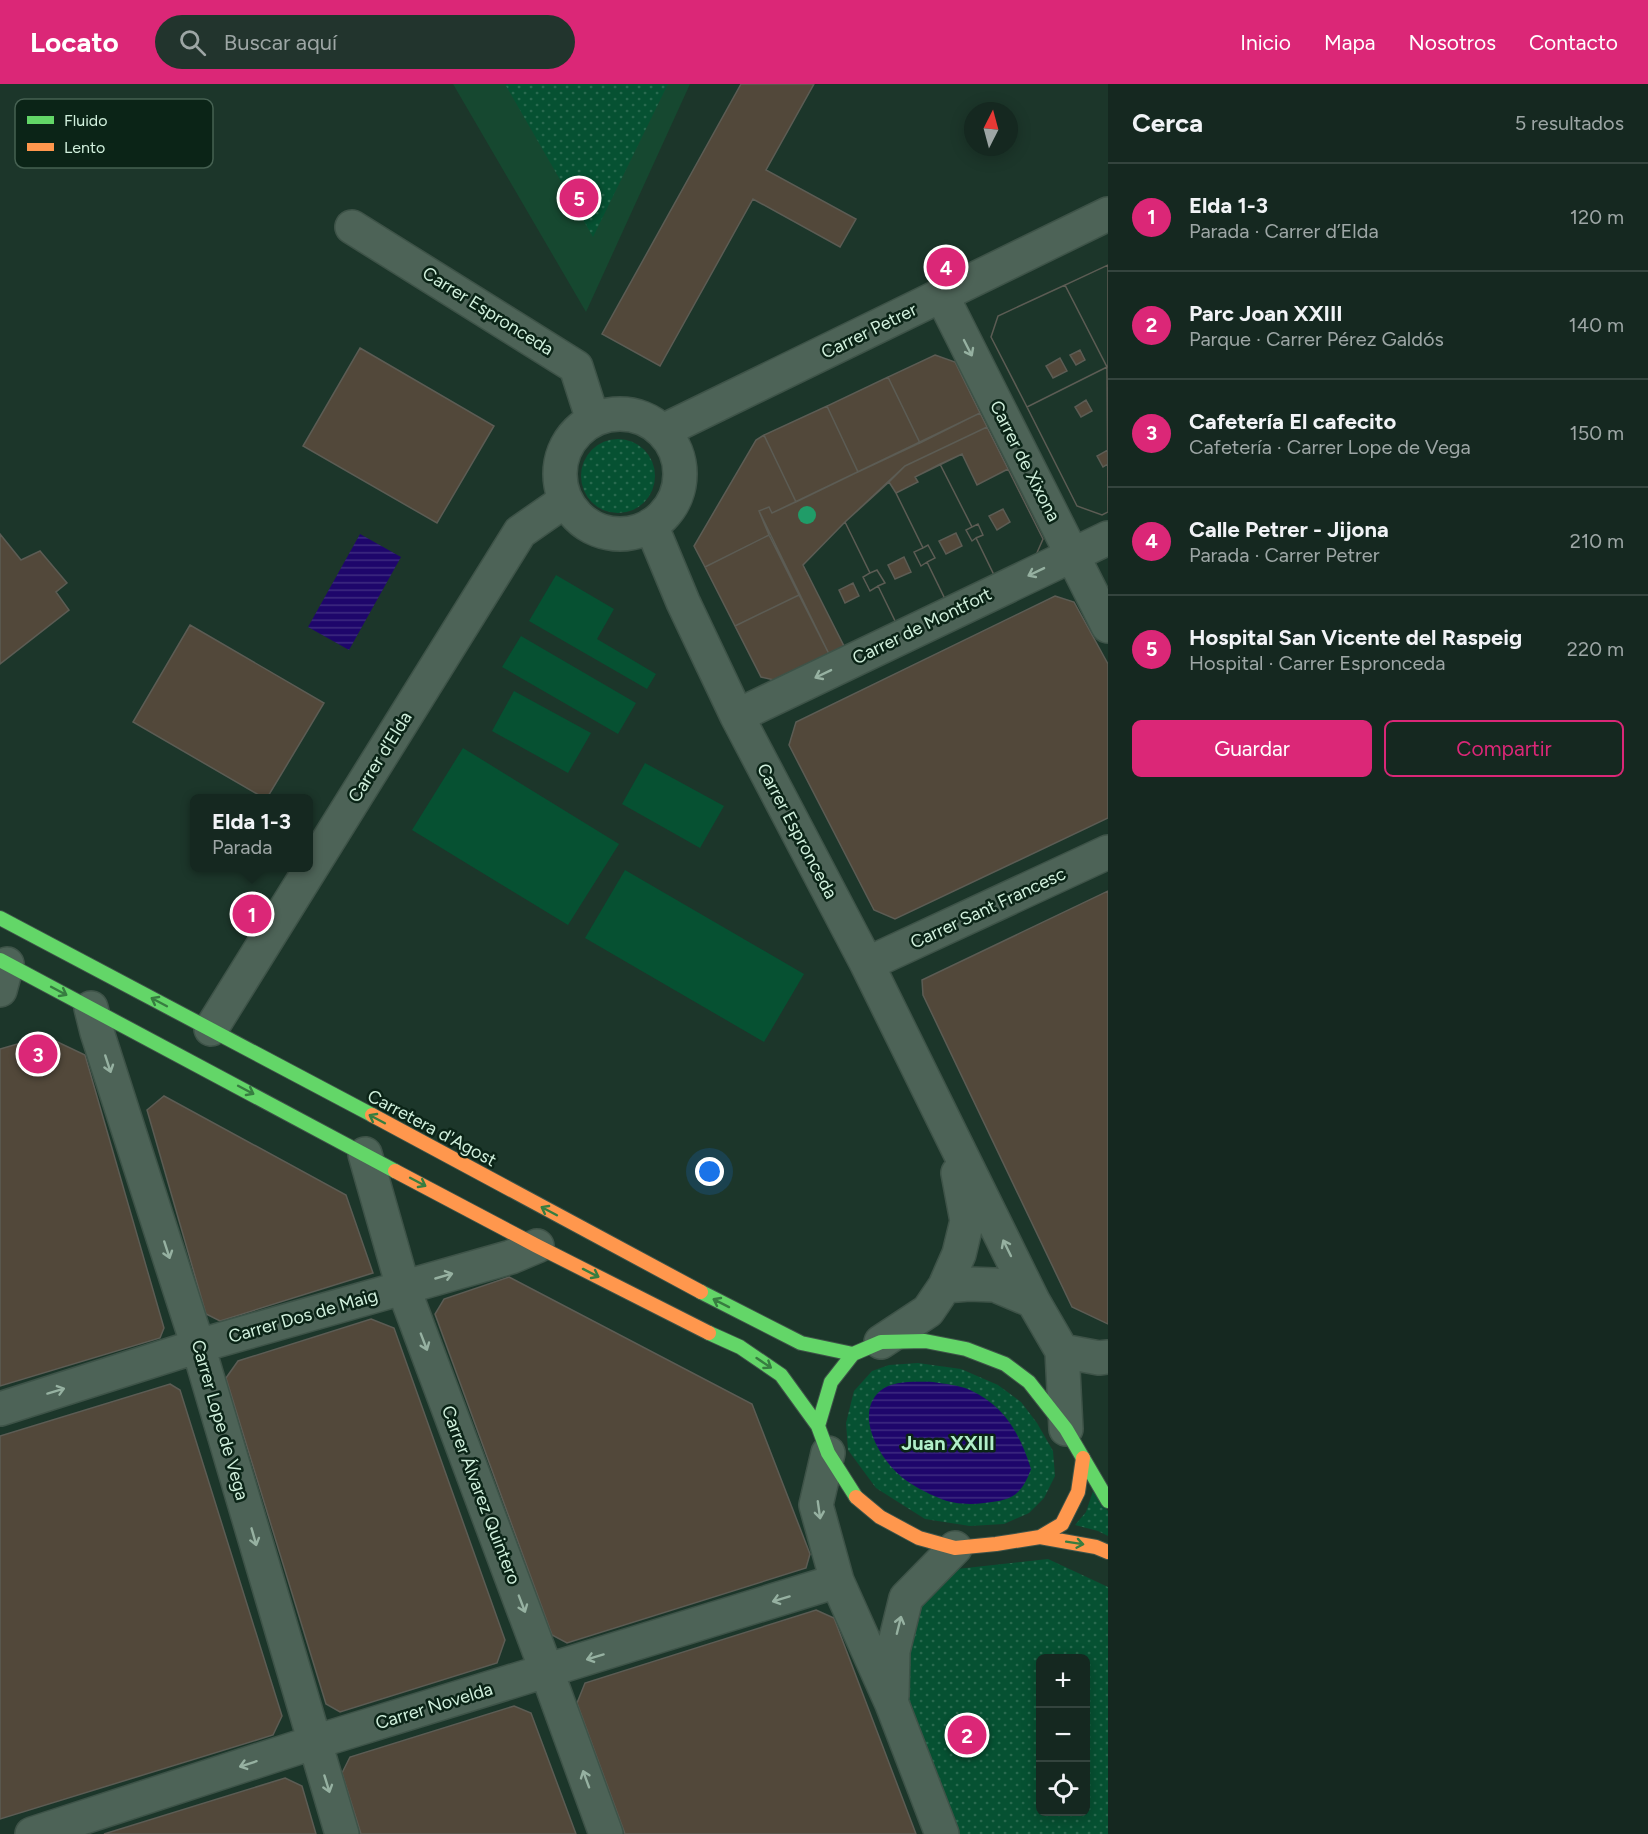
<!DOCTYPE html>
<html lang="es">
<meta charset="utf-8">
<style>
:root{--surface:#152820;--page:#22342d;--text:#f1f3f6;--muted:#9da6a5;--line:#34443e;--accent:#db2777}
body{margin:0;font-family:Figtree,sans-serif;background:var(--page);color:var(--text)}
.controls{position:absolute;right:18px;bottom:18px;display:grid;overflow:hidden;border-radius:9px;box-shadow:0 3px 15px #0003}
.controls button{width:54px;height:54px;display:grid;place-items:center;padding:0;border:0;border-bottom:2px solid var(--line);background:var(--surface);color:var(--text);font:30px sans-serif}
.compass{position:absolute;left:964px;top:18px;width:54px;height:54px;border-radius:50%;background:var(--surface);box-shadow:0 3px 15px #0003;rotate:6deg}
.you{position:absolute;left:710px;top:1088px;width:21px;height:21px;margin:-15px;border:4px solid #fff;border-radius:50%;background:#1a73e8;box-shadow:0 0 0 9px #1a73e833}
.badge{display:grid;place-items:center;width:39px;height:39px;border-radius:50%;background:var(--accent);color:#fff;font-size:20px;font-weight:700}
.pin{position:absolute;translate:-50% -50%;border:3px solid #fff;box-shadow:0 2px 6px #0006}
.popup{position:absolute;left:190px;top:710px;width:123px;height:78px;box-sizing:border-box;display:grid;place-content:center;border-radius:9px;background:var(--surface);filter:drop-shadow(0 2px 4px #0005);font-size:20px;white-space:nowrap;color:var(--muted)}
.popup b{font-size:22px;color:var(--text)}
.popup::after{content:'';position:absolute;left:50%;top:100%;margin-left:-12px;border:12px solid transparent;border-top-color:var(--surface)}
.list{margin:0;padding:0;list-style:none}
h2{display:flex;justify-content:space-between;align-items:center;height:78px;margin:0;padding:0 24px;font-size:26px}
h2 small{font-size:20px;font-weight:400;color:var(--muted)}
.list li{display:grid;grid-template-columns:39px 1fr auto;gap:18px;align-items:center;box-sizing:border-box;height:108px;padding:0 24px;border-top:2px solid var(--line)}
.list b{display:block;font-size:22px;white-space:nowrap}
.list p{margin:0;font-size:20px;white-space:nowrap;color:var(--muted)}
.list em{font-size:20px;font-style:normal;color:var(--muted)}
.actions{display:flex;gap:12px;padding:18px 24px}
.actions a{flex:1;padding:14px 0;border:2px solid var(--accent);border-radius:9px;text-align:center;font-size:21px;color:var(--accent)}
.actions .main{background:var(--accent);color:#fff}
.icon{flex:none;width:33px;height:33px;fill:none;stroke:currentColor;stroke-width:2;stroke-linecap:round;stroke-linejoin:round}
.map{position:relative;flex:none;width:1108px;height:1750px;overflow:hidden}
header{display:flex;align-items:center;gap:36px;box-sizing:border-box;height:84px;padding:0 30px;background:var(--accent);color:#fff}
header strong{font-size:28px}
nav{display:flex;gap:33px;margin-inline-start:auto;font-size:21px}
.search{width:420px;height:54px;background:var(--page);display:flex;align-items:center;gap:15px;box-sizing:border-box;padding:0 21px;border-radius:33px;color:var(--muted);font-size:22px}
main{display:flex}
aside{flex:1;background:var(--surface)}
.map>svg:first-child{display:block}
.built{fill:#164830}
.grass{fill:#065132}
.park{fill:url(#park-dots);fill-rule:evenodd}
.water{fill:url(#water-rules)}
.building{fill:#52483a;stroke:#5c5c54;stroke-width:1.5;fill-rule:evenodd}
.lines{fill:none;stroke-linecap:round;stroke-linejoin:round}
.street-casing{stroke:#3e5348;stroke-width:36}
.fast-casing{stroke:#3e5348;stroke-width:16}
.slow-casing{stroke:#3e5348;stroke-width:16}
.street{stroke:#4d6357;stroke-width:33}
.fast{stroke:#63d668;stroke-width:14}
.slow{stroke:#ff974d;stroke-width:14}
.tree{fill:#209c68}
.oneway{stroke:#96b1a1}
.oneway2{stroke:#377d40}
.labels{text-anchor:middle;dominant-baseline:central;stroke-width:5;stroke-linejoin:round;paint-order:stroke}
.street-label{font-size:18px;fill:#d1f0dd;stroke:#0b2417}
.neighbourhood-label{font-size:20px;font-weight:bold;fill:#b1efca;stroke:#0b2417}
.key{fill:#0b2417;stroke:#466152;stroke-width:1.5}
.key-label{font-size:16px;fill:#d1f0dd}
</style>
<header>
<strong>Locato</strong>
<div class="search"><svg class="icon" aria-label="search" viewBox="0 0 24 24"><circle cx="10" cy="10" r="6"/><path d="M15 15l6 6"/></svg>Buscar aquí</div>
<nav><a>Inicio</a><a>Mapa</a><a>Nosotros</a><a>Contacto</a></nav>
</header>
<main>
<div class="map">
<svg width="1108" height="1750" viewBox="0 0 1108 1750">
<defs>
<pattern id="park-dots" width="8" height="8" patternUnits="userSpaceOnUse" patternTransform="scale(1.5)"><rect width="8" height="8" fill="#065132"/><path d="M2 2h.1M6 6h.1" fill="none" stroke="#296a4f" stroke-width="1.8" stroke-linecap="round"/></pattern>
<pattern id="water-rules" width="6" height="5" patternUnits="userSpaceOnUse" patternTransform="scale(1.5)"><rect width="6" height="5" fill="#1e066b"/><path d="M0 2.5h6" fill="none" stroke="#3e2b80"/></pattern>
</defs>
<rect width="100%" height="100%" fill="#1c362a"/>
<path class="built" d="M453 0H690L586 228Z"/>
<path class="grass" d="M556 491 614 525 597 555 656 590 647 605 529 537Z
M521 552 636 619 618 650 502 583Z
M514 607 591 649 568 689 492 647Z
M463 664 619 760 568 841 412 746Z
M645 679 724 722 700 764 622 720Z
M625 786 804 890 764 958 585 854Z"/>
<path class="park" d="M505 0H668L593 153Z
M581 392a37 37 0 1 1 74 0a37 37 0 1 1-74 0Z
M918 1279 961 1285 998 1301 1021 1318 1037 1339 1053 1367 1055 1392 1044 1414 1029 1429 1004 1440 970 1442 925 1435 876 1404 848 1366 846 1339 854 1307 872 1287 889 1281Z
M1093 1407 1108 1427V1452L1098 1447 1075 1441 1086 1428Z
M1048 1475 1108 1503V1750H931L864 1574 948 1486ZM1040 1574H1086V1728H1040Z"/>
<path class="water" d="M360 450 401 473 349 566 308 543Z
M933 1298C945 1300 959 1301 970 1306 1005 1322 1020 1350 1031 1385 1021 1412 1012 1416 984 1419 970 1421 952 1420 939 1414 927 1409 913 1402 903 1394 881 1377 853 1331 880 1307 893 1296 917 1298 933 1298Z"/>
<path class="building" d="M741 0H814L766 86 856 135 840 163 753 115 660 282 602 250Z
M1108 181V283H1107L1065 201Z
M1108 181V283H1107L1065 201Z
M1065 201 1107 283 1027 323 991 253 998 232ZM1080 266 1085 276 1076 281 1070 271ZM1060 274 1067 287 1053 294 1046 282Z
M1065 201 1107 283 1027 323 991 253 998 232Z
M360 264 494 342 437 439 303 362Z
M935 271 955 278 980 329 920 359 888 293Z
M1107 283 1108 366 1097 372 1103 383 1108 380V428L1102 431 1077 422 1027 323ZM1086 316 1092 327 1081 333 1075 323Z
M1107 283 1108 428 1102 431 1077 422 1027 323Z
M888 293 920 359 858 388 827 322Z
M827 322 858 388 796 418 764 351Z
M980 329 987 343 905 382 845 438 803 481 846 566 831 574 759 427 769 423 772 429Z
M987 343 1008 385 977 401 962 370 915 393 918 398 896 409 889 398 905 382Z
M764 351 796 418 772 429 769 423 759 427 769 451 705 483 694 462 756 356Z
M962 370 977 401 1008 385 1043 455 1036 471 994 491 976 454 983 451 978 440 972 443 940 380ZM1003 425 1010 438 997 446 989 432Z
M962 370 977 401 1008 385 1043 455 1036 471 994 491 976 454 983 451 978 440 972 443 940 380Z
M940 380 972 443 966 446 972 457 976 454 994 491 945 515 927 478 935 474 928 461 923 464 896 409 918 398 915 393ZM956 449 962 462 946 470 939 457Z
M940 380 972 443 966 446 972 457 976 454 994 491 945 515 927 478 935 474 928 461 923 464 896 409 918 398 915 393Z
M889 398 896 409 923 464 914 468 921 482 927 478 945 515 897 541 878 502 885 499 877 486 870 489 845 438ZM904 473 911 488 895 495 888 481Z
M889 398 896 409 923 464 914 468 921 482 927 478 945 515 897 541 878 502 885 499 877 486 870 489 845 438Z
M845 438 870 489 863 493 870 507 878 502 897 541 846 566 803 481ZM853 499 859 512 845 519 839 506Z
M845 438 870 489 863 493 870 507 878 502 897 541 846 566 803 481Z
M0 450 21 476 40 467 67 499 56 508 69 526 0 580Z
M769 451 799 511 735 542 705 483Z
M799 511 831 574 783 598 761 593 735 542Z
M1055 512 1074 518 1108 580V734L895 835 874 826 789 661 796 638Z
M190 541 324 619 267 714H264L133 638Z
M1108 807V1240L1072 1223 923 911 922 896Z
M45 952 85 971 164 1244 160 1254 0 1302V965Z
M164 1012 346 1111 373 1189 220 1237 206 1230 147 1026Z
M509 1193 752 1320 810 1470 806 1484 567 1559 552 1551 435 1230 444 1215Z
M371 1235 394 1244 505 1556 497 1579 340 1628 326 1620 226 1294 238 1277Z
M170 1300 180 1306 282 1632 273 1651 0 1735V1352Z
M816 1526 834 1534 916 1750H625L577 1619 585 1599Z
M514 1622 531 1629 576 1750H361L342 1689 350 1673Z
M285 1694 302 1702 316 1750H104Z"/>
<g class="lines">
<defs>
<path id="street" d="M352 143 576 283 593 336
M942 212 1108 542
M560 390a60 60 0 1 1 120 0a60 60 0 1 1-120 0Z
M663 347 1108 130
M651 441 683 518 737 632 867 880 1033 1217 1062 1267 1066 1345
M737 632 1108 454
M867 880 1108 768
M0 906 7 880
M91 924 97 948 198 1262 342 1750
M211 945 520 448 566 416
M365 1070 403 1203 547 1588 606 1750
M945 1202 959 1170 967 1137 958 1089
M881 1258 928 1227 945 1202 969 1200 995 1201 1033 1217
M1062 1267 1099 1274 1108 1273
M0 1325 198 1262 511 1173 537 1162
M828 1369 816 1421 837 1497 892 1620 942 1750
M892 1612 893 1567 906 1514 955 1464
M32 1750 315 1658 837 1497"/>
<path id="fast" d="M0 834 372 1031
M0 876 395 1087
M701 1208 801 1259 853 1270
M709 1249 740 1263 781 1291 818 1342 828 1369 856 1413
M818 1342 831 1298 853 1270 881 1258 925 1257 966 1265 1005 1280 1029 1298 1066 1345 1108 1417"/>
<path id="slow" d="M372 1031 701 1208
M395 1087 537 1162 709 1249
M856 1413 880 1433 919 1454 955 1464 996 1460 1040 1453 1062 1440 1078 1408 1083 1374
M1040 1453 1096 1463 1108 1468"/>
</defs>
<use href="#street" class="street-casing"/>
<use href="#fast" class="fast-casing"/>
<use href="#slow" class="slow-casing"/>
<use href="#street" class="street"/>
<use href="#fast" class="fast"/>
<use href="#slow" class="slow"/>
</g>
<circle class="tree" cx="807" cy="431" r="9"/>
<defs><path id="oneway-shaft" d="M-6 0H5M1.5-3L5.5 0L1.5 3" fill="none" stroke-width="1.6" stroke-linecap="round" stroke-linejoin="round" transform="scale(1.5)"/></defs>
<g class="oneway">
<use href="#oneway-shaft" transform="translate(968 264) rotate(63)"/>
<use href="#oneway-shaft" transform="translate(1036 488) rotate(154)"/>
<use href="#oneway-shaft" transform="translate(823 590) rotate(154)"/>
<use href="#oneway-shaft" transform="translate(108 980) rotate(72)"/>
<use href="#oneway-shaft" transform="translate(1007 1164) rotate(-116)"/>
<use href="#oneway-shaft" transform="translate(167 1166) rotate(72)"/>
<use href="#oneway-shaft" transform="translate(444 1192) rotate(-16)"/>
<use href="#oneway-shaft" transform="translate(424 1258) rotate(69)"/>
<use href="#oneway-shaft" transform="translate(56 1307) rotate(-17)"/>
<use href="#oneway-shaft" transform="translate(819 1426) rotate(82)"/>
<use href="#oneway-shaft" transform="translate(254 1453) rotate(74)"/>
<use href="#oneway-shaft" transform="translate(781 1515) rotate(163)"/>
<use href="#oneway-shaft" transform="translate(522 1520) rotate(69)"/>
<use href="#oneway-shaft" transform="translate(899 1541) rotate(-76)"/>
<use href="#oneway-shaft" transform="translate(595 1573) rotate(163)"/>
<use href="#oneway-shaft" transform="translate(248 1680) rotate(162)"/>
<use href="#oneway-shaft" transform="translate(586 1695) rotate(-110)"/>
<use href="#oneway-shaft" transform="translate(327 1700) rotate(73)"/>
</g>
<g class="oneway2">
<use href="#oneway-shaft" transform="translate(59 907) rotate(28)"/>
<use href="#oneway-shaft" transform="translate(159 918) rotate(-152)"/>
<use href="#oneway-shaft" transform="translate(246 1006) rotate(28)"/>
<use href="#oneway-shaft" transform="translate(377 1035) rotate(-152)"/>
<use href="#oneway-shaft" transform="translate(418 1098) rotate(28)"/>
<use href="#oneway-shaft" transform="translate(549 1127) rotate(-152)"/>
<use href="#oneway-shaft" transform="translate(591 1189) rotate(27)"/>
<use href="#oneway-shaft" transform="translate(721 1219) rotate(-153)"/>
<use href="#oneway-shaft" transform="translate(764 1279) rotate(34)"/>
<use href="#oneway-shaft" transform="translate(1075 1459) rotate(9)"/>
</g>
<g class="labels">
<g class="street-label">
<text transform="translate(488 227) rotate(32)">Carrer Espronceda</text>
<text transform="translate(869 247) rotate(-26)">Carrer Petrer</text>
<text transform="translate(1025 377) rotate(63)">Carrer de Xixona</text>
<text transform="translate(922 542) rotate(-26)">Carrer de Montfort</text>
<text transform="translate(380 673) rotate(-58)">Carrer d’Elda</text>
<text transform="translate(797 747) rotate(62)">Carrer Espronceda</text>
<text transform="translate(988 824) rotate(-25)">Carrer Sant Francesc</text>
<text transform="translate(432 1044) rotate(28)">Carretera d'Agost</text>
<text transform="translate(303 1232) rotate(-16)">Carrer Dos de Maig</text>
<text transform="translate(220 1336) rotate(74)">Carrer Lope de Vega</text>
<text transform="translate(481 1411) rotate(69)">Carrer Álvarez Quintero</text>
<text transform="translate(434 1622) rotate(-17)">Carrer Novelda</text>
</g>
<g class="neighbourhood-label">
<text x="948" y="1359">Juan XXIII</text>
</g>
</g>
<rect x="15" y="15" width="198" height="69" rx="9" class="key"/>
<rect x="27" y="32" width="27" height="8" fill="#63d668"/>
<rect x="27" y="59" width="27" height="8" fill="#ff974d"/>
<g class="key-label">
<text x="64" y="42">Fluido</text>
<text x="64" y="69">Lento</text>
</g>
</svg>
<div class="controls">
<button>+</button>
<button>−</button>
<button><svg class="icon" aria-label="locate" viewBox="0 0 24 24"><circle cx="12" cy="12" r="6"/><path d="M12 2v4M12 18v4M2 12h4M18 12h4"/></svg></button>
</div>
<svg class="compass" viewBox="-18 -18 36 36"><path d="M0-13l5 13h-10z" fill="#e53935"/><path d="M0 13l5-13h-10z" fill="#9da6a5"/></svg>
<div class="you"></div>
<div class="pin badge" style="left:252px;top:830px">1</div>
<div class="popup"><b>Elda 1-3</b>Parada</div>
<div class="pin badge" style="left:967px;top:1651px">2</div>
<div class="pin badge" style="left:38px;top:970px">3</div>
<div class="pin badge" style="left:946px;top:183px">4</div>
<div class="pin badge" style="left:579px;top:114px">5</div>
</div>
<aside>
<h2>Cerca<small>5 resultados</small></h2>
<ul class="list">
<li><span class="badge">1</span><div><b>Elda 1-3</b><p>Parada · Carrer d’Elda</p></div><em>120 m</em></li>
<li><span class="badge">2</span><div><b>Parc Joan XXIII</b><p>Parque · Carrer Pérez Galdós</p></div><em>140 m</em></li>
<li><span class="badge">3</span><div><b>Cafetería El cafecito</b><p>Cafetería · Carrer Lope de Vega</p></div><em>150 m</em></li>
<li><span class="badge">4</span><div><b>Calle Petrer - Jijona</b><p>Parada · Carrer Petrer</p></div><em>210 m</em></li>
<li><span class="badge">5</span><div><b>Hospital San Vicente del Raspeig</b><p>Hospital · Carrer Espronceda</p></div><em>220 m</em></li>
</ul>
<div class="actions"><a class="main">Guardar</a><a>Compartir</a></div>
</aside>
</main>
